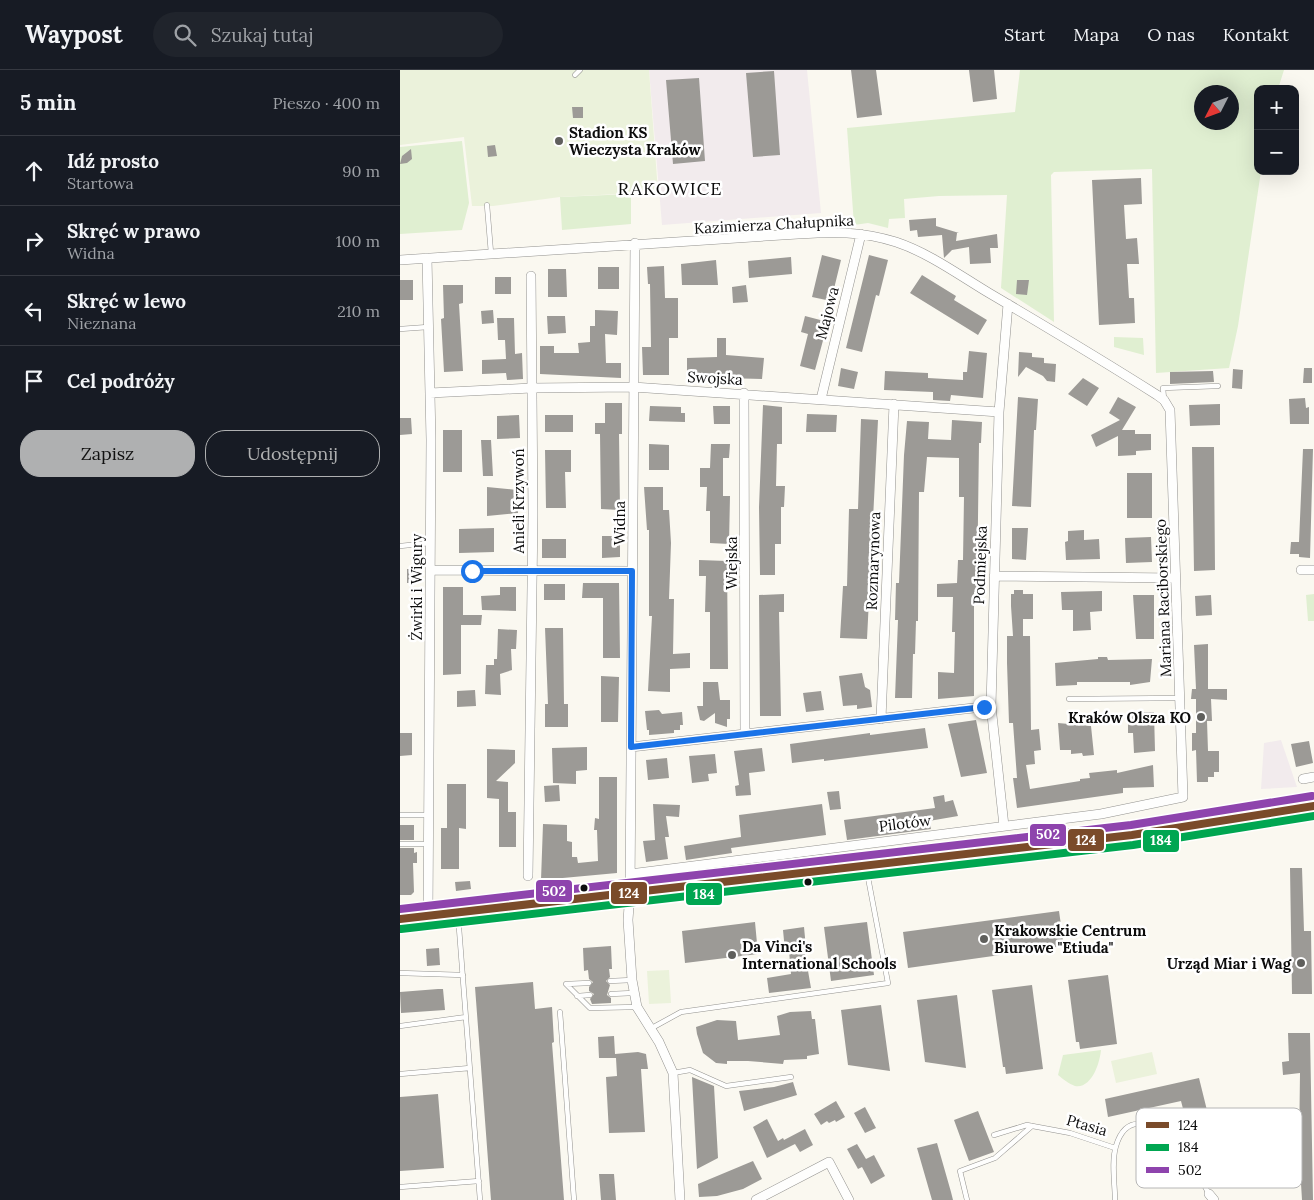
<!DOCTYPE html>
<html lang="pl">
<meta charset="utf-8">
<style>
:root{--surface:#171b24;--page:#20242c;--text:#f1f3f6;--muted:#9ea1a6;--line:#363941;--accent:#afb0b1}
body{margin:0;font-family:Lora,serif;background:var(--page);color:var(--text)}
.controls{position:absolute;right:15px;top:15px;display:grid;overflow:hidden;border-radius:10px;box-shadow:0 5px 20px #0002}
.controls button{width:45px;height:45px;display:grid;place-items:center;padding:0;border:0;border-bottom:1px solid var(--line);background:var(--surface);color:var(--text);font:25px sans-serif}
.compass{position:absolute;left:794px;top:15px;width:45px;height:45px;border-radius:50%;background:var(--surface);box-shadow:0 5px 20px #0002;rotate:228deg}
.stop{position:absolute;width:15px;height:15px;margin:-11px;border:4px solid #1a73e8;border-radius:50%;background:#fff}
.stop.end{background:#1a73e8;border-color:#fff;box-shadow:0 1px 5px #0008}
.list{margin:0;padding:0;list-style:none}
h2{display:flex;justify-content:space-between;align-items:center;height:65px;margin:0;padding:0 20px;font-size:21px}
h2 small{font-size:16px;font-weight:400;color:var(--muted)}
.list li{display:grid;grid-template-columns:32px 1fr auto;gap:15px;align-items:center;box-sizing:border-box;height:70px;padding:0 20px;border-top:1px solid var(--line)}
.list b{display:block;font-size:19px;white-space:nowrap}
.list p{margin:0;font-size:16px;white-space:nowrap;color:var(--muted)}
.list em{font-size:16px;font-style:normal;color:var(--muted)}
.actions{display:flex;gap:10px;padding:15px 20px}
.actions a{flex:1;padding:11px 0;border:1px solid var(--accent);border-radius:20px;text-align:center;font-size:18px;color:var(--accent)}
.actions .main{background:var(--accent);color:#111}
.icon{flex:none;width:28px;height:28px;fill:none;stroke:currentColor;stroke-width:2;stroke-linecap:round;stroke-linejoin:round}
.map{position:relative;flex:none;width:914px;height:1130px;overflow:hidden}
header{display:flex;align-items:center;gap:30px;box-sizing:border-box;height:70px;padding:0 25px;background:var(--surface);border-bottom:1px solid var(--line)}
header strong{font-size:24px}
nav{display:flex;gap:28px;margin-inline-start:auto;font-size:18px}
.search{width:350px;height:45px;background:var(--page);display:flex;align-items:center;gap:12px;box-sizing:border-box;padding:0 18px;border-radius:28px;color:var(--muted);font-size:19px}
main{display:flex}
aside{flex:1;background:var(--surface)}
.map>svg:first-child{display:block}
.industrial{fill:#f2ebed}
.green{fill:#e0efd1;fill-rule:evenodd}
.pitch{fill:#ebf2db}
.building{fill:#9c9a96}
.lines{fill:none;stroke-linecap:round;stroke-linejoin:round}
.lane-casing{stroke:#93928f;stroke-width:5.5}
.street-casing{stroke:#93928f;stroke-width:10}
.secondary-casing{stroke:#8a8985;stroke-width:14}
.lane{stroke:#fefefd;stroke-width:4.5}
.street{stroke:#fefefd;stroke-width:9}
.secondary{stroke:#f4f4e8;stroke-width:12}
.bus-1-casing{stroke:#fff;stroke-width:11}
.bus-2-casing{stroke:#fff;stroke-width:11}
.bus-3-casing{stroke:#fff;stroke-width:11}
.bus-1{stroke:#7a4b2a;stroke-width:8}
.bus-2{stroke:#00a651;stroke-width:8}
.bus-3{stroke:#8e44ad;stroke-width:8}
.route{stroke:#1a73e8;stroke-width:6}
.poi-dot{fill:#5f5f5c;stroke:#fff;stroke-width:2}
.bus-dot{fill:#0c0c0c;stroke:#fff;stroke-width:2}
.labels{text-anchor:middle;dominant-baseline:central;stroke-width:5;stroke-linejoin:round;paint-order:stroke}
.poi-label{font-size:15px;font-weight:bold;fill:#0c0c0c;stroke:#fff;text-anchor:start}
.street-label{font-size:15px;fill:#0c0c0c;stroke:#fff}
.quarter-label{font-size:18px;letter-spacing:1px;fill:#0c0c0c;stroke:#fff}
.key{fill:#fff;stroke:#b6b6b6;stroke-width:1}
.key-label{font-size:14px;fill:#0c0c0c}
.line-badge{stroke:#fff;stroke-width:2}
.badge-label{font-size:14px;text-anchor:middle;font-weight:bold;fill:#fff}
</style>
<header>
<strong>Waypost</strong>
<div class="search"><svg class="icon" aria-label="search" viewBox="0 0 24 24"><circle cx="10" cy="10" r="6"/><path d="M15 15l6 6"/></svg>Szukaj tutaj</div>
<nav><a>Start</a><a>Mapa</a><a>O nas</a><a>Kontakt</a></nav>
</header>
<main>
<aside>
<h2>5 min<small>Pieszo · 400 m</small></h2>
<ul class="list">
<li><svg class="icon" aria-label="ahead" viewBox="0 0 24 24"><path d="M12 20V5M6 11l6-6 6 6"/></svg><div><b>Idź prosto</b><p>Startowa</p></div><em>90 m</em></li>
<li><svg class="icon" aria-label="right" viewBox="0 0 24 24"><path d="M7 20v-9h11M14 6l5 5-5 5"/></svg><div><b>Skręć w prawo</b><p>Widna</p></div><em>100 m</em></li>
<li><svg class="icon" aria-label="left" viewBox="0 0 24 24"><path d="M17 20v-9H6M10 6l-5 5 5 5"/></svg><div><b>Skręć w lewo</b><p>Nieznana</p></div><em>210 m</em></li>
<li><svg class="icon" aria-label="arrive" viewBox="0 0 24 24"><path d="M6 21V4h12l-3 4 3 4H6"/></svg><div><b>Cel podróży</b></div></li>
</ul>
<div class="actions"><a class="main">Zapisz</a><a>Udostępnij</a></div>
</aside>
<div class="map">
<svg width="914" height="1130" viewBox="0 0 914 1130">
<rect width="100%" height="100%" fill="#faf8f0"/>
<path class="industrial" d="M249 0H407L421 143 262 155Z
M881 670 897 717 861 719 864 673Z"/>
<path class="green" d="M620 0H884L878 19H858V101H861L838 256 829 298 756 303 752 99 654 102 651 105 654 252 601 218 607 125 539 126 504 129 505 148 489 149 488 158 468 153 454 155 447 58 615 42ZM802 22H832V52H802Z
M62 71 69 133 62 160 0 164V77Z
M231 124V154L162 160 160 127Z
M714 267 743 268 744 285 714 277Z
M914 524V551H908L906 525Z
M701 980C700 992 692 1019 675 1016 669 1014 663 1009 658 1005L663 985Z"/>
<path class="pitch" d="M0 0H249L258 122 160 127 93 136H72L64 67 0 75Z
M269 900 271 933 249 934 247 901Z
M752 982 757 1004 716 1013 711 991Z"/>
<path class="building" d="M451 0H476L482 45 457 48Z
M569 0H594L597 29 573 32Z
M374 1 380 85 353 87 346 3Z
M299 8 305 91 273 94 266 10Z
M172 37H183V48H173Z
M95 75 97 86 88 87 87 76Z
M11 79 12 89 7 93 0 94 2 86Z
M741 108 742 134 724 135 726 169 737 168 739 194H727L729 228H734L735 253 699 255 692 110Z
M536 148V156L559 163H557L556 171 597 164 598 178H590L591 193 570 194 569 177 552 180 544 188 542 165 518 167 517 160 510 161 509 150Z
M422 185 441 190 431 231 412 227Z
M469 185 488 190 479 226 476 225 462 282 446 278Z
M391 187 392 204 349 208 348 191Z
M316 190 318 215H282L281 194Z
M264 196 265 228H278V268H269V305H243L242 277H251L250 214H248L247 197Z
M198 197H219V219H198Z
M148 199H166L167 227H148Z
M522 205 556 226 554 230 587 250 578 265 510 223Z
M95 207H111V224H95Z
M0 210H13V230H0Z
M617 210H629L627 225 616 224Z
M43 215H63V233L59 234 63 301 44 302 41 249 44 248Z
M346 215 348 232 333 233 332 217Z
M93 240 94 253 82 254 81 241Z
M195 240 218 241 217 265 205 264 206 293H221V308L140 304V276H154V283H179L178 273 190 272V256H195Z
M147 246H165L166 263 148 264Z
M405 246 428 252 415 300 400 296 408 264 401 262Z
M97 248H114L115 284 122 283 123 309 107 310 106 303 82 304V290L106 289 105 270H98Z
M317 268H326V285L364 288 362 309 287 307V288L317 287Z
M569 281 587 283 583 328 551 325 550 331 533 330V322L484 320 485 301 528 303V308L563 310V302H567Z
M619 282 632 283V287L644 288V293L656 294 655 312 647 311 643 306 626 297 618 307Z
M441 298 458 302 454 319 438 316Z
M904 298H912V313H903Z
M833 299 843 300 842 319 832 318Z
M813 301 814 312 770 314V302Z
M683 308 699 318 687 336 668 324Z
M618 327 638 329 636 360H634L631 437 612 436Z
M718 327 736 337 722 360H735V364H751V380L736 381V385L718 386V366L696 377 691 365 720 350 709 343Z
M905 328 906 338 909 337V354H890L889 329Z
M205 333H222V364H219L220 440 201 439 200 364H195V353H205Z
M820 334V355L790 356 789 335Z
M363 335 382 337V374H377L376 416H385L384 437H381V474H375V505H360L359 437Z
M250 336 281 337V343H285V352L249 351Z
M313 336H330V354H314Z
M407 344 437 345 436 362H406Z
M119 345 120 368 97 369V346Z
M145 345H173V362H145Z
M0 348H11L12 364 0 365Z
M461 349 478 350 467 569 440 568 443 516H447L449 439H458Z
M552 350 582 352 581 373H579L577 522H574V626L538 629V602L554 603 555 562H552L553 527H537V514L557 513 558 490H563L564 427H559V388L527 387 524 422H519L518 551H516L515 584H513L512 628H495L498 550H495L496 513H499L504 385 507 351 529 352 528 369 551 370Z
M43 360H62V402H43Z
M81 370H91L93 406H83Z
M249 374 269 375V400H249Z
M311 374H330L329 388H323V426H330L329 474 310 473V441H306L307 417H300V398H310Z
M792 377H814L815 500 794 501Z
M903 379H913L910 488 899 487V484H890L891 472H899Z
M145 380H171V402H165L166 438H146Z
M727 403H752V448H727Z
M87 417 118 420V443L87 446Z
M244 417H263V440H269L271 473 269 529H274L273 584 290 583V598L270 599V622L248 621 252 546H249V460H247Z
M94 458V482L59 483V459Z
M612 458H628L626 490 612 489Z
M684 460V470L699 469 700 489 666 490 665 472 668 471V461Z
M202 466H220V487L202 488Z
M751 467 752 492 726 493 725 468Z
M142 469H166V488H142Z
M299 490 327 491 328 599H310V542H305L306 506H299Z
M7 499H17V513H7Z
M183 513H219L220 588H203V528H182Z
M144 514H165V530H144Z
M43 517H63V545H82L81 555H61V604L43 605Z
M100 517H116V541L82 540 81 526 100 525Z
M614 520H623V524H633V549H623V566H630L631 660 639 659 641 680 634 681 635 694 626 695 630 719 680 711V709L690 708 689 703 717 700V703L753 695 754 717 723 718V723L617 738 613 708H617L613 653H609L607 593V566H613L611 536V524H614Z
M702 521V541L690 542 691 560 673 561V540H662L661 522Z
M384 524V542H379L381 646H360L359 525Z
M733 525H754V569H736Z
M811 525 812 545 796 546 795 526Z
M145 558H163L164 634H168V657H145V634H148Z
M98 559 117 560 116 579H111L112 600 100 604 101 625 85 624 86 595H94V589H97Z
M808 574V619H827V630L811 629 812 651H807L808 681H819V702H814V707H808V712H797L796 680 792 681V663H796V629H791L792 619H796L794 575Z
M698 587H707L708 590 752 589 750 612 730 615V612H677V615L656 616 655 593 698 589Z
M462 603 465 617 470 620 472 637 457 639V635L443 636 439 606Z
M201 606 219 607 218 652H201Z
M303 612H318L320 630H330V649H327V657L315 653V643L304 651 300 650 297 636H303Z
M75 620 76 636 57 637V621Z
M421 621 424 640 406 642 403 623Z
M259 640 262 644 282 642 283 655H280V660H274V663L249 665V660H247L245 641Z
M754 642 755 681 734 683 733 663H728V643Z
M576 650 587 703 561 707 548 654Z
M658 653 691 656 694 685 683 686 682 683 671 684V680H660Z
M525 658 528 678 424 691V689L392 693 390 674 470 663V665Z
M0 663H12V685L0 686Z
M909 671 913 693 896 697 891 674Z
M187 677V700L176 701V714L153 713 152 678Z
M362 678 365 701 349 703 351 725 336 726 335 716 339 715 334 681Z
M87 679 115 680V693L96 711 108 712V742H116V777H99V729L87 728Z
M315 684 317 703 308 704 309 711 292 713 289 686Z
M267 688 269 708 248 710 246 690Z
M199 707H217V803L141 810 143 754 167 755V771L172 772V787H177L178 793 198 791 197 760H194L195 748 199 749Z
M47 714H66V759L59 758V799H41V758H47Z
M159 715 160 731 145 732 144 716Z
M439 721 441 739 430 740 427 722Z
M544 725 545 732 553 730 558 746 529 751 531 759 447 770 444 750 535 738 533 727Z
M253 734 280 735 279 747 266 746 269 767H265L268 789 246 792 243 771 255 770Z
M422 734 426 765 331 778 332 783 286 790 284 776 341 767 339 745Z
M0 755H14V770H0Z
M0 778H14V783L17 782V793H13L14 822 11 825H0Z
M890 798H902L904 861H911L912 924H892Z
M70 811 71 819 56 821 55 812Z
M659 841 664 876 508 898 503 862Z
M355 852 358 884 285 893 282 861Z
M467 852 474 905 431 911 424 857Z
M404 857 406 878H404L411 918 369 923 367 908 391 904 389 880 385 881 383 860Z
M211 876 212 899H209L210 907 206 911 210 915 207 925 211 928V933L192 934 190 929 194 924 189 921V917L193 912 189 909 188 900 184 901 183 878Z
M39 878 40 895 27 896 26 879Z
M708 905 717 974 680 979 679 972H676L668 910Z
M133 912 135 939 152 937 154 972 152 973 164 1130H91L75 917Z
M632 915 643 999 606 1004 605 997H603L592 920Z
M38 919H43L45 940 1 943 0 922Z
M557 925 566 998 525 992 517 930Z
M481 935 490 1001 448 995 441 940Z
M411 941 412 949H415L419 984 407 986V989L384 990 383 994 348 991H327V994L316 993 303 983 297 964 296 957 317 950 336 951 338 970 380 965 377 946 390 942Z
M888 963H910L913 1130H902L899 1080 900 1003 883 1005 882 992 889 991Z
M214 966 215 984 238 982 246 984 248 999H241L245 1062 209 1063 206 1007 217 1006 216 988H199L198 967Z
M292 1007 314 1016 318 1088 297 1099Z
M799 1008 823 1105 816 1107 817 1111 808 1113 799 1084 795 1085 781 1031 708 1047 705 1029Z
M393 1012 397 1025 344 1041 339 1021 374 1017Z
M38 1024 44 1098 0 1101V1027Z
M436 1031 445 1047 436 1052 435 1050 429 1053 427 1051 421 1055 414 1044Z
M465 1037 476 1058 465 1063 454 1043Z
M578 1041 594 1082 569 1091 554 1050Z
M367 1049 378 1071 383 1068 384 1070 405 1059 413 1075 400 1082 395 1074 367 1088 353 1057Z
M537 1073 551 1122 553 1130H532L517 1078Z
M457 1074 466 1089 474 1085 485 1106 471 1114 462 1097 458 1099 447 1079Z
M353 1091 362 1109 343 1119 317 1126 299 1127 298 1114Z
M199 1104H214L216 1130H201Z"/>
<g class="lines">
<defs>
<path id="lane" d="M175 5 180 0
M87 135 91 183
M0 259 28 257
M764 329 763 318 818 316
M0 476 30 473
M669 629 780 628
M0 745H27
M0 774H27
M58 845 80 1130
M0 903 63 905
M210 911 232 910
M166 914 190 938 237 937
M166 914 189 913
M211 924 233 923
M177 926 190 925
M160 942 174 1130
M0 956 66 947
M250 959 281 942 488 913 466 797
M273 1003 290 1000 326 1016 391 1007
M0 1004 70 998
M594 1065 627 1055 670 1063 715 1078
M0 1117 79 1111
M567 1130 560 1101 595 1088 632 1056
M715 1130C715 1114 711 1092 716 1076 727 1039 757 1055 778 1075 791 1088 800 1108 809 1124"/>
<path id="street" d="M235 173 230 823 228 850 232 910 237 937 259 972 273 1003 280 1130
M27 188 31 370 28 846
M0 190 398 164C433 162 461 161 496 172 529 183 559 205 589 223 645 256 702 290 757 325L764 330 770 340 783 727 701 744 230 804
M30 323 131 318 233 317 599 342
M344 323 345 664
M421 329 461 164
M30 500 232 501
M901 500H914
M594 506 775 508
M481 649 494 334
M231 677 591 636
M903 709 914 707
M604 756 591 636 599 342 608 234
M128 806 133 444 131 206
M809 1124 814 1130
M356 1130 429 1092 449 1130"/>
<path id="secondary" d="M0 849 732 765 914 736"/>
</defs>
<use href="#lane" class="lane-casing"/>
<use href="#street" class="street-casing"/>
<use href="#secondary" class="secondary-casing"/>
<use href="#lane" class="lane"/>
<use href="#street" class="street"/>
<use href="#secondary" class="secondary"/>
<defs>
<path id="bus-1" d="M0 849 732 765 914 736"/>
<path id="bus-2" d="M1 859 733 775 914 746"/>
<path id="bus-3" d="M0 839 731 755 912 726"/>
</defs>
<use href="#bus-1" class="bus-1-casing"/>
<use href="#bus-2" class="bus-2-casing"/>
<use href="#bus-3" class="bus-3-casing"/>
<use href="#bus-1" class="bus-1"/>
<use href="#bus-2" class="bus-2"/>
<use href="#bus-3" class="bus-3"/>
</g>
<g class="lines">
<path class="route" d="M72 501H232L231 677 584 637"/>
</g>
<g class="poi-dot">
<circle cx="159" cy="71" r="5"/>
<circle cx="801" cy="647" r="5"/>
<circle cx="584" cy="869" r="5"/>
<circle cx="332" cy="885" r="5"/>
<circle cx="901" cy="893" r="5"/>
</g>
<g class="bus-dot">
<circle cx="408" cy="812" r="4.5"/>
<circle cx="184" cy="818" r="4.5"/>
</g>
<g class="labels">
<g class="poi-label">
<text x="169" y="62">Stadion KS<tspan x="169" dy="17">Wieczysta Kraków</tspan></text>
<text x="791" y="647" text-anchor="end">Kraków Olsza KO</text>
<text x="594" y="860">Krakowskie Centrum<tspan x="594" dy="17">Biurowe "Etiuda"</tspan></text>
<text x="342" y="876">Da Vinci's<tspan x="342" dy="17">International Schools</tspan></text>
<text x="891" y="893" text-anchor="end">Urząd Miar i Wag</text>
</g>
<g class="street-label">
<text transform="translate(374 154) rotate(-3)">Kazimierza Chałupnika</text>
<text transform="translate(427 243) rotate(-76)">Majowa</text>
<text transform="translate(315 308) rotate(3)">Swojska</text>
<text transform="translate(118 431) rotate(-90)">Anieli Krzywoń</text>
<text transform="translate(219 453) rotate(-90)">Widna</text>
<text transform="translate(473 491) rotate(-88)">Rozmarynowa</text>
<text transform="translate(331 493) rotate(-90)">Wiejska</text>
<text transform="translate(580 495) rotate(-88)">Podmiejska</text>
<text transform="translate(16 517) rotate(-90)">Żwirki i Wigury</text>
<text transform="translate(763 528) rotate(-92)">Mariana Raciborskiego</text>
<text transform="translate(505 753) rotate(-7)">Pilotów</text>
<text transform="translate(687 1055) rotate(16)">Ptasia</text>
</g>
<g class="quarter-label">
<text x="270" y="118">RAKOWICE</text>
</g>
</g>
<rect x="736" y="1038" width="166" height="80" rx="8" class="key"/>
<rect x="746" y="1052" width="23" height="6" fill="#7a4b2a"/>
<rect x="746" y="1074" width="23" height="7" fill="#00a651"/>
<rect x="746" y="1097" width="23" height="6" fill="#8e44ad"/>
<g class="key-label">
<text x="778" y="1060">124</text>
<text x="778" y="1082">184</text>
<text x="778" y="1105">502</text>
</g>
<g class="line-badge">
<rect x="629" y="753" width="38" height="24" rx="5" fill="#8e44ad"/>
<rect x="667" y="758" width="38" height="24" rx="5" fill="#7a4b2a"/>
<rect x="742" y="759" width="38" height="24" rx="5" fill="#00a651"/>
<rect x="135" y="809" width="38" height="24" rx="5" fill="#8e44ad"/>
<rect x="210" y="811" width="38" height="24" rx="5" fill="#7a4b2a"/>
<rect x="285" y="812" width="38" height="24" rx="5" fill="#00a651"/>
</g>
<g class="badge-label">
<text x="648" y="769">502</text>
<text x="686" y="775">124</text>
<text x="761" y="775">184</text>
<text x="154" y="826">502</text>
<text x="229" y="828">124</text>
<text x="304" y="829">184</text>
</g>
</svg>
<div class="controls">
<button>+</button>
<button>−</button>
</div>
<svg class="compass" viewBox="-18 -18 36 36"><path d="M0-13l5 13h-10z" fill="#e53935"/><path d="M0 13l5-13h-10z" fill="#9ea1a6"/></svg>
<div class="stop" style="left:72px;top:501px"></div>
<div class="stop end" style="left:584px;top:637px"></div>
</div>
</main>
